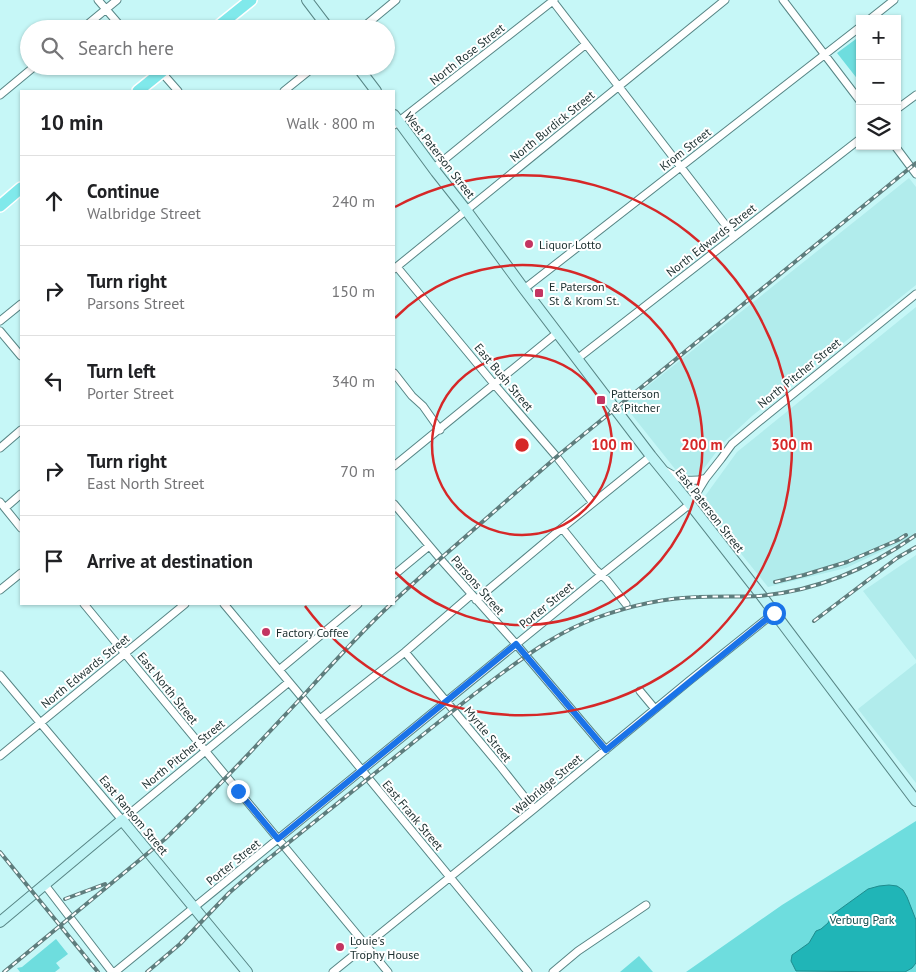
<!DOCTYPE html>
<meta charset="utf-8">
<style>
:root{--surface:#fff;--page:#f6f6f6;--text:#202124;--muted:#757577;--line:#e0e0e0}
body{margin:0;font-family:"PT Sans",sans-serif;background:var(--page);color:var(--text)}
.controls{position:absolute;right:15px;top:15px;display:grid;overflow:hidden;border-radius:0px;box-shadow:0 1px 4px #0004}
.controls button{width:45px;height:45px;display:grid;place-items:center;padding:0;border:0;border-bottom:1px solid var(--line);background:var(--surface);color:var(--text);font:25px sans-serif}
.stop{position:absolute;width:15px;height:15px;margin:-11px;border:4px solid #1a73e8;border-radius:50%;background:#fff}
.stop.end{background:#1a73e8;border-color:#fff;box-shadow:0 1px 5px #0008}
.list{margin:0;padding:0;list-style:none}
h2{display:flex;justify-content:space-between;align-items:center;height:65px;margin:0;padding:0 20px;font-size:21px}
h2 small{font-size:16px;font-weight:400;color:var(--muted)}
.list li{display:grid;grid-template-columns:32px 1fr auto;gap:15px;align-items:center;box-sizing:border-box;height:90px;padding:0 20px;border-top:1px solid var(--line)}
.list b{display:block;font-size:19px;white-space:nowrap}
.list p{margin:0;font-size:16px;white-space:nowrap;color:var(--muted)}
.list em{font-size:16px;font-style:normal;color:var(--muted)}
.icon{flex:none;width:28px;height:28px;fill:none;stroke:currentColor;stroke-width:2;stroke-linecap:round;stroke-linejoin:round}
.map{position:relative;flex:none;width:916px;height:972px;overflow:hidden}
.search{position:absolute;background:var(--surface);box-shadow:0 1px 4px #0004;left:20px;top:20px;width:375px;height:55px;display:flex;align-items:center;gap:12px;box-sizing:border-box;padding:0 18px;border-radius:28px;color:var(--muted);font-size:19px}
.panel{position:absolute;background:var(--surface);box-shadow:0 1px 4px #0004;left:20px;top:90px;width:375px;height:515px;border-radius:0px}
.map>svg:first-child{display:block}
.built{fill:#b1ecec}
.green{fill:#6eddde}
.water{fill:#20b5b7;stroke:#1e8c8e}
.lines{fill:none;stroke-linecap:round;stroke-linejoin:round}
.street-casing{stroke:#578585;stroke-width:9}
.secondary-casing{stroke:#578585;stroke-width:12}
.primary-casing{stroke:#fff;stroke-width:14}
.street{stroke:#fff;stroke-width:7}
.secondary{stroke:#bff4f5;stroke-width:10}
.primary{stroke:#80e9eb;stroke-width:11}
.rail-casing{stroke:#5e7d7d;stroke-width:4}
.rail{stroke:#fff;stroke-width:2;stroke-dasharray:5.5;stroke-linecap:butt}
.route{stroke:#1a73e8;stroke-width:6}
.ring{fill:none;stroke:#d62828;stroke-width:2.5}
.poi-dot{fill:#c33562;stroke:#fff;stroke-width:2}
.labels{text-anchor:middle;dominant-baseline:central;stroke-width:4;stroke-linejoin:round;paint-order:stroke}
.street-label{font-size:12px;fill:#1b2e2e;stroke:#fff}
.poi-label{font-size:12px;fill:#1b2e2e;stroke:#fff;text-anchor:start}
.park-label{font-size:12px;fill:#0f4a4b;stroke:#fff}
.centre{fill:#d62828;stroke:#fff;stroke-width:2.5}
.ring-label{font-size:15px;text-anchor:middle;font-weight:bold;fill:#d62828;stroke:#fff;stroke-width:4;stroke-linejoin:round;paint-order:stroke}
</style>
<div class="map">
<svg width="916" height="972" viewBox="0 0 916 972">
<rect width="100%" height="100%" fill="#c6f7f7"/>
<path class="built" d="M909 178 916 187V285L752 416 723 443 699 475 679 474 624 405Z
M916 307V532L906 540 846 568 768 587 700 503 737 452Z
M916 555V660L863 591Z
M916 663V783L858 709Z"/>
<path class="green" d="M860 36V80L859 81 837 53Z
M916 821V972H686L782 905Z
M56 939 68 954 56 963 60 968 55 972H20L17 968 22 967Z
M639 956 653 972H620Z"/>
<path class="water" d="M889 885 897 886 903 890 907 897 916 920V963L912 968 905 972 796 971 791 961 792 955 809 943 816 931 821 929 828 923 832 915 843 907 868 889 879 886Z"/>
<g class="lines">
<defs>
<path id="street" d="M98 0 123 29
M552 0 734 236
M783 0 860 101
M870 19 894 0
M82 29 117 0
M361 29 396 0
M156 66 178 91
M284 91 315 66
M0 95 35 66
M897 109 916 95
M394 125 554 0
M895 146 916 174
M434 168 586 44
M397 267 494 384 556 456 593 503
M394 269 725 0
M524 289 860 27
M0 321 21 304
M0 331 21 356
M577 359 860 139
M394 373 412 396 423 406 440 430
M0 448 21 430
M394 466 557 333
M666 471C681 480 689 483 706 478
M0 502 21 528
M394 504 443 562 516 644 606 750
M5 508 21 494
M562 528 595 569 607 580 626 604
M394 575 429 546
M0 590 21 573
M476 600 562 528 651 456
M84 604 388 972
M224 604 305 701 528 972
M405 652 500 766 534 809
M279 670 358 604
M0 675 122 820 289 682
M640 691 655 709
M320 719 405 652 471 595
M0 756 185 604
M45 885 112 972
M115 972 601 575 690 504 706 478 721 459 732 444 756 424 916 294
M333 972 534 809 689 681 774 613
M553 972 578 951 646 905"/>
<path id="secondary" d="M307 0 329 29
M357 66 376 91
M394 115 436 172 466 210 524 289 651 456 690 504 761 595 916 801
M0 922 122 820 247 972"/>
<path id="primary" d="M215 29 251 0
M138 91 169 66
M0 206 21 188"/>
</defs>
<use href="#street" class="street-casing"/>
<use href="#secondary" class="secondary-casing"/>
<use href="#primary" class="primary-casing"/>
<use href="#street" class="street"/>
<use href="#secondary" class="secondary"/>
<use href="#primary" class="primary"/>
<defs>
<path id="rail" d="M775 582 804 575 847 562 898 540 906 535
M394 601 440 559 561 453 916 163
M814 621 897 558 916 547
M0 852 98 972
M65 899 105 884
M4 972 165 839C212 794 257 745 302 697 331 665 360 633 391 604
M147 972 180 944 229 893 262 864C318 819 374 774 430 729 455 709 479 690 505 671 534 650 561 631 596 618 629 606 663 598 699 597 719 596 739 597 759 596 816 591 870 568 916 535"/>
</defs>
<use href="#rail" class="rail-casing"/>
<use href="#rail" class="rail"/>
</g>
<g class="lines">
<path class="route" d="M238 791 278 839 516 644 606 750 774 613"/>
</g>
<g class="ring">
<circle cx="522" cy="445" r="90"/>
<path d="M395 318A180 180 0 1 1 395 572"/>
<path d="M395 207A270 270 0 1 1 305 606"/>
</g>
<g class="poi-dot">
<circle cx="529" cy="244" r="5"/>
<rect x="534" y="288" width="10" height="10" rx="2.5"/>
<rect x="596" y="395" width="10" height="10" rx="2.5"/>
<circle cx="266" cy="632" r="5"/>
<circle cx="340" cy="947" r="5"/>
</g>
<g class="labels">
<g class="street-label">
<text transform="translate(467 54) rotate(-38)">North Rose Street</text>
<text transform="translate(552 126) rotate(-39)">North Burdick Street</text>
<text transform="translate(685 149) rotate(-38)">Krom Street</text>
<text transform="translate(440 155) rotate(52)">West Paterson Street</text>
<text transform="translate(711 240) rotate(-38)">North Edwards Street</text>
<text transform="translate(799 373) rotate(-39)">North Pitcher Street</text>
<text transform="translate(504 377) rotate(50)">East Bush Street</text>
<text transform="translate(710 510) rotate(52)">East Paterson Street</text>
<text transform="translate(478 585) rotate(49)">Parsons Street</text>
<text transform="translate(546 605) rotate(-39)">Porter Street</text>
<text transform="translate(85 671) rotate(-39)">North Edwards Street</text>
<text transform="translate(168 688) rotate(51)">East North Street</text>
<text transform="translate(488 734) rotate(51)">Myrtle Street</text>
<text transform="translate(183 754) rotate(-39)">North Pitcher Street</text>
<text transform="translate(547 784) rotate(-40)">Walbridge Street</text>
<text transform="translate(134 815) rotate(50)">East Ransom Street</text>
<text transform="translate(413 815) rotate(50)">East Frank Street</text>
<text transform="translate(233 862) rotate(-39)">Porter Street</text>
</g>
<g class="poi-label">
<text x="539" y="244">Liquor Lotto</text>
<text x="549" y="286">E. Paterson<tspan x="549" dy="14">St &amp; Krom St.</tspan></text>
<text x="611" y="393">Patterson<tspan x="611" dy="14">&amp; Pitcher</tspan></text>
<text x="276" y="632">Factory Coffee</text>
<text x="350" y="940">Louie's<tspan x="350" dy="14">Trophy House</tspan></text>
</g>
<g class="park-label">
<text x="862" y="919">Verburg Park</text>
</g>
</g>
<circle cx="522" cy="445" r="8" class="centre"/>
<g class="ring-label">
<text x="612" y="450">100 m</text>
<text x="702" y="450">200 m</text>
<text x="792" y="450">300 m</text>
</g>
</svg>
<div class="controls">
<button>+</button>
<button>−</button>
<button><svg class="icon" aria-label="layers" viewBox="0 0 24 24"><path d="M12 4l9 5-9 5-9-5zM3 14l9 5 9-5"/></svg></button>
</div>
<div class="stop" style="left:774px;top:613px"></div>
<div class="stop end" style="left:238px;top:791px"></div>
<div class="search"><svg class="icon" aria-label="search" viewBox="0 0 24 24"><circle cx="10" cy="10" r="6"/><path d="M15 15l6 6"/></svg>Search here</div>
<section class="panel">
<h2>10 min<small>Walk · 800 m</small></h2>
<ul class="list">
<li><svg class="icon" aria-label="ahead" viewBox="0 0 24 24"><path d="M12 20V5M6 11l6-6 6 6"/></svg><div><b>Continue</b><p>Walbridge Street</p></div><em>240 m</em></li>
<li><svg class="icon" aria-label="right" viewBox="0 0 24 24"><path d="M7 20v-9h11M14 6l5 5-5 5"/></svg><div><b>Turn right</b><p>Parsons Street</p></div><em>150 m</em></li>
<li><svg class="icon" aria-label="left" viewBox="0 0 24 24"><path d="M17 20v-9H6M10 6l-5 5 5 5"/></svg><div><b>Turn left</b><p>Porter Street</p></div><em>340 m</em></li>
<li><svg class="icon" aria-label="right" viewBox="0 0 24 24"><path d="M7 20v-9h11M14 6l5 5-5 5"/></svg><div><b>Turn right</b><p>East North Street</p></div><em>70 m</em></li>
<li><svg class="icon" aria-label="arrive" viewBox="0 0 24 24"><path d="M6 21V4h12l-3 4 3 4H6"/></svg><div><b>Arrive at destination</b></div></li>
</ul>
</section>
</div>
